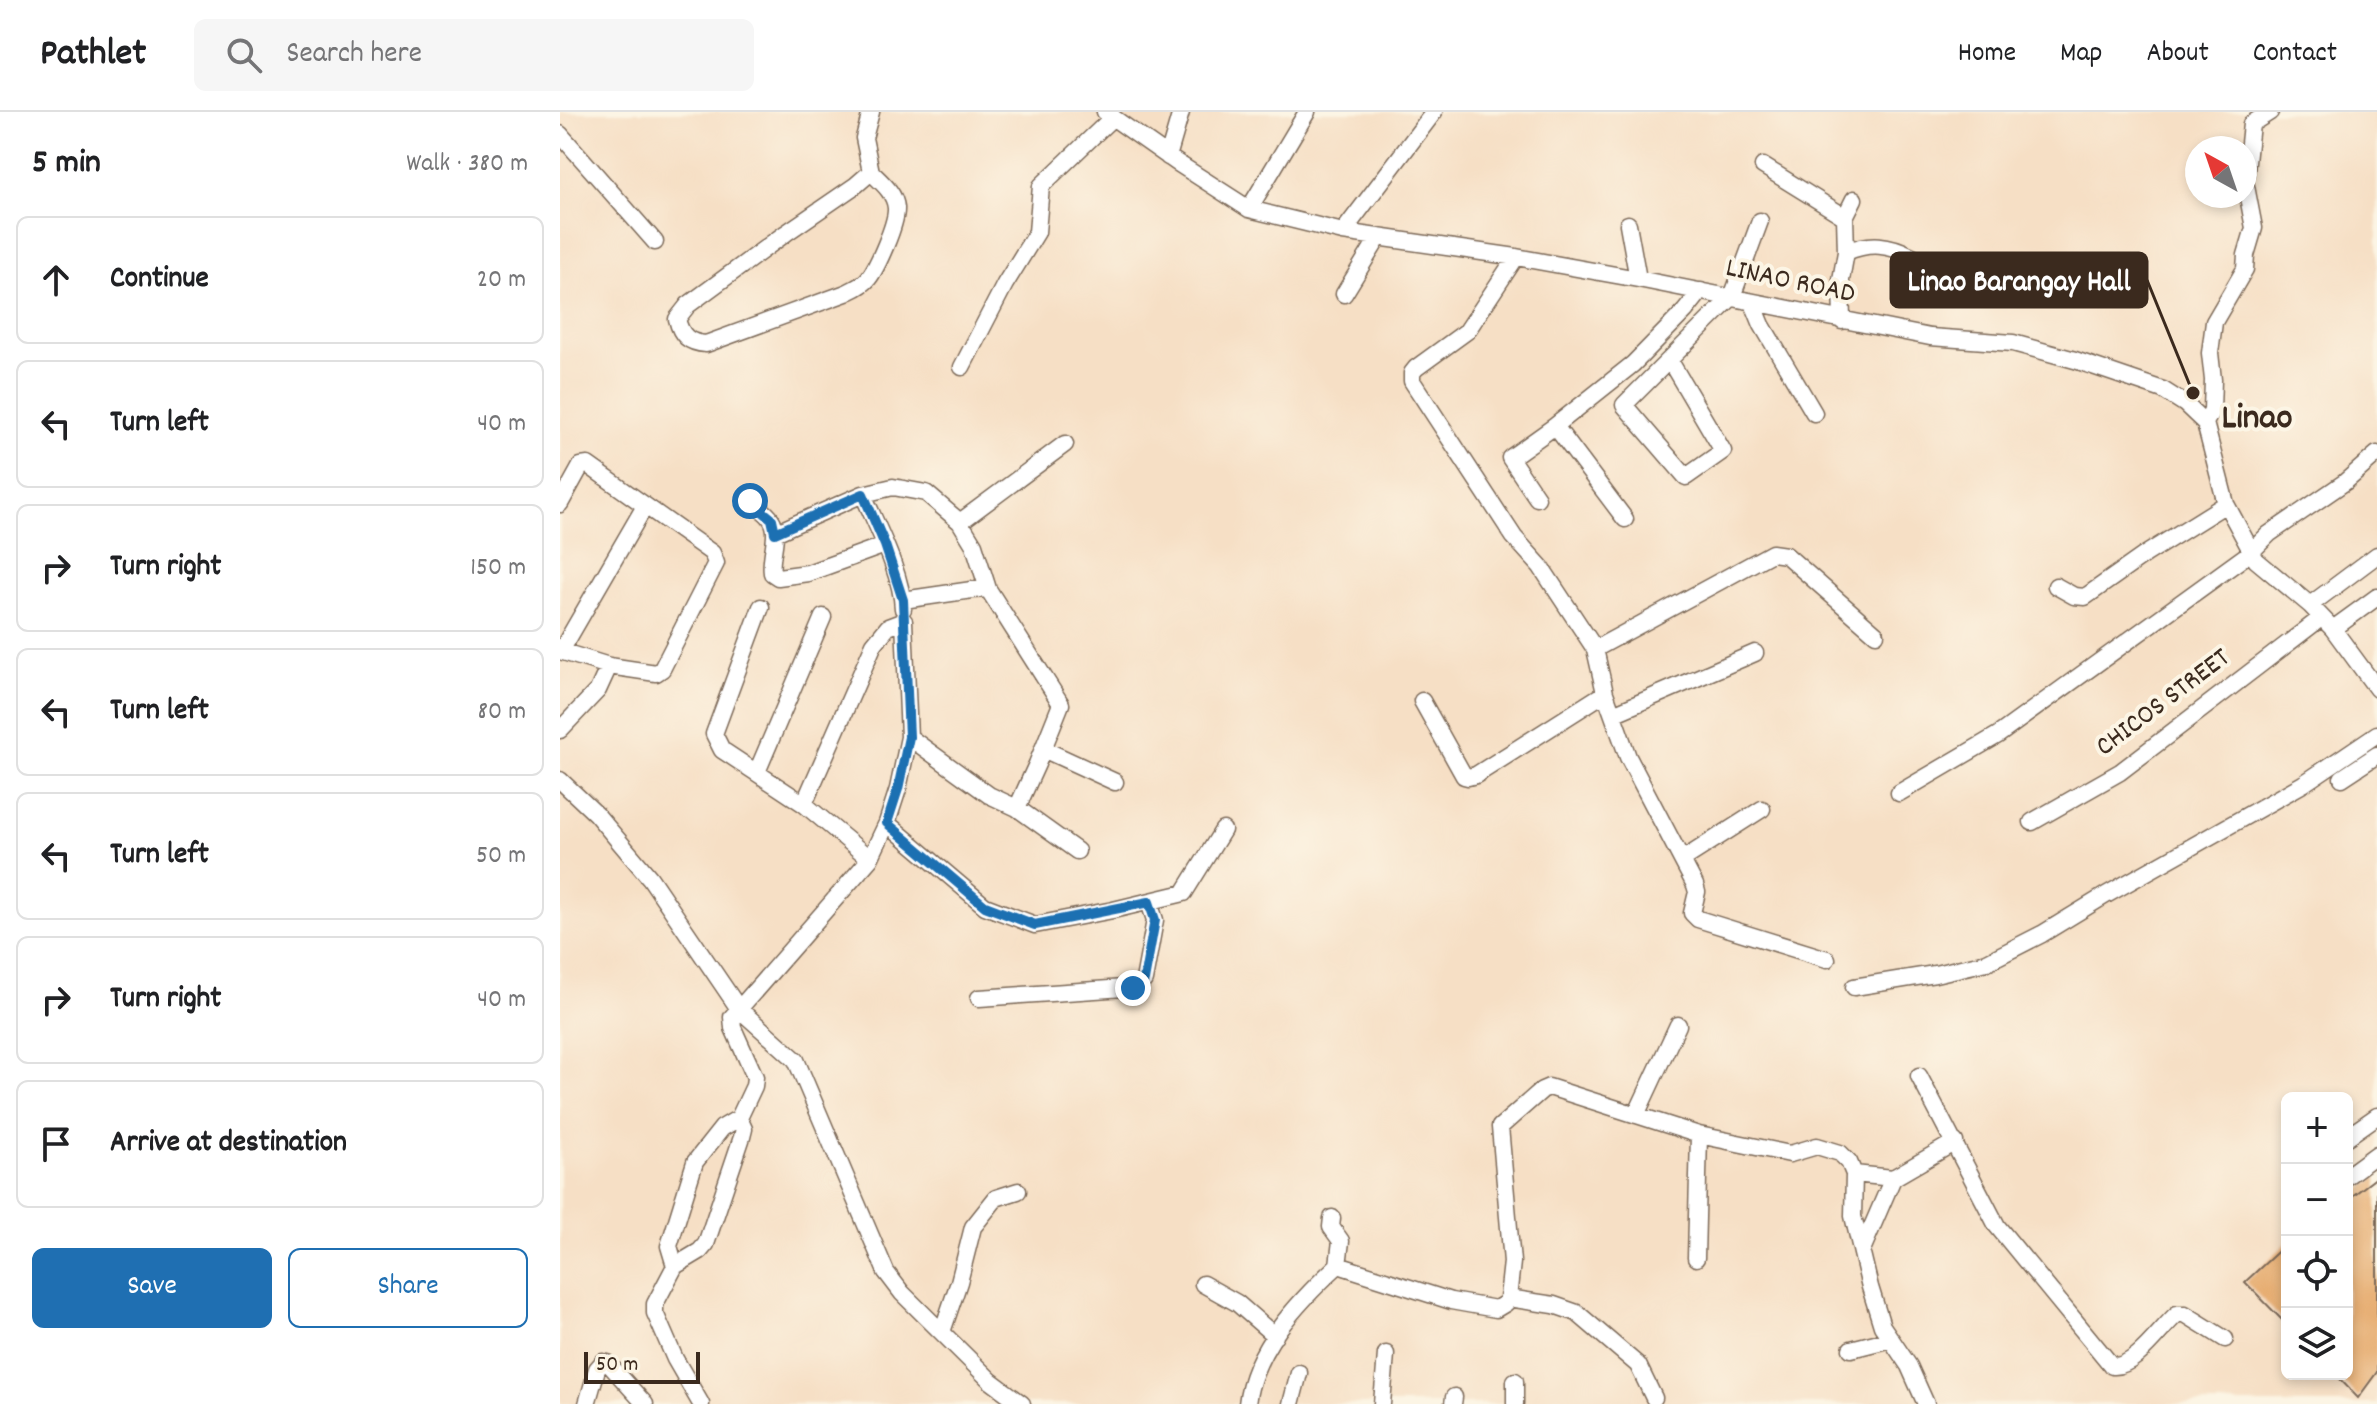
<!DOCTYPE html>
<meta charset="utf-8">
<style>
:root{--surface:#fff;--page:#f6f6f6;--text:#202124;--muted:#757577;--line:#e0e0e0;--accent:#1f6fb2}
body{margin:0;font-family:Dekko,sans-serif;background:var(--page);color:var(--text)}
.controls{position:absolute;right:24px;bottom:24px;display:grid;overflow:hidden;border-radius:12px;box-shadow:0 4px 12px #0003}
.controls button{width:72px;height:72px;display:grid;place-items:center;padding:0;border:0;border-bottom:2px solid var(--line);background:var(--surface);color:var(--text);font:40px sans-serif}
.compass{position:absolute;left:1625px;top:24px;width:72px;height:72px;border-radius:50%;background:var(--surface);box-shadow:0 4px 12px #0003;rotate:320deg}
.scale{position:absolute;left:24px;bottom:20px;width:116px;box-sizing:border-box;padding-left:8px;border:4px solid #3b2a1e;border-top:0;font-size:22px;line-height:28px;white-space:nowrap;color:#3b2a1e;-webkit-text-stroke:6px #fcf5e5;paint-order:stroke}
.stop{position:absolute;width:24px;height:24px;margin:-18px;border:6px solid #1f6fb2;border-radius:50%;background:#fff}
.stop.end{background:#1f6fb2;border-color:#fff;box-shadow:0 2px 8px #0008}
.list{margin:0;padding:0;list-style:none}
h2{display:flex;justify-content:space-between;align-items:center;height:104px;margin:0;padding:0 32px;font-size:34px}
h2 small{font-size:26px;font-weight:400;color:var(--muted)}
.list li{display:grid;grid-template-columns:52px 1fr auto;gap:24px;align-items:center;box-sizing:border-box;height:128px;margin:0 16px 16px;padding:0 16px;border:2px solid var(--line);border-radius:12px}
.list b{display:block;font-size:30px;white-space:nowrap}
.list em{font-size:26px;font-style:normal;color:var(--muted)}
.actions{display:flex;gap:16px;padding:24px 32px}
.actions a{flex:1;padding:18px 0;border:2px solid var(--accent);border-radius:12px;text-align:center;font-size:28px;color:var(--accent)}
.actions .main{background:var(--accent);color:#fff}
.icon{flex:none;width:44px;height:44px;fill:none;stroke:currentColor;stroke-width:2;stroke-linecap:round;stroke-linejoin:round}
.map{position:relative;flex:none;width:1817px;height:1292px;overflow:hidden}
header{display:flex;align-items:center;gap:48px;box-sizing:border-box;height:112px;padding:0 40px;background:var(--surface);border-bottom:2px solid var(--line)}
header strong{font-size:38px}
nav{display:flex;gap:44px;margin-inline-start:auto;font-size:28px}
.search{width:560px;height:72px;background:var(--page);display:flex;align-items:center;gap:20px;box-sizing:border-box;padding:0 28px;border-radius:12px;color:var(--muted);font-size:30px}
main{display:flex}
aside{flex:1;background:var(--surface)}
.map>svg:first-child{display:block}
.building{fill:#e5a96b}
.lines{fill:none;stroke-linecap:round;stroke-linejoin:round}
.minor-casing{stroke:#7c6958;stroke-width:19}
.minor{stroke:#fff;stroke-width:16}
.route{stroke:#1f6fb2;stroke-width:10}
.labels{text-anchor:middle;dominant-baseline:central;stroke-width:8;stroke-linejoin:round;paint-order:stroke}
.street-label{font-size:28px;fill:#3b2a1e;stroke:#fcf5e5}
.district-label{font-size:36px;font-weight:bold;fill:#3b2a1e;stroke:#fcf5e5}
.leader{fill:none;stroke:#3b2a1e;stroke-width:3}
.callout-dot{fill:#3b2a1e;stroke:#fcf5e5;stroke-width:3}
.callout{fill:#3b2a1e;stroke:#3b2a1e;stroke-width:3}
.callout-label{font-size:30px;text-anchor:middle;font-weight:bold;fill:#fff}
</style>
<header>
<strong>Pathlet</strong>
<div class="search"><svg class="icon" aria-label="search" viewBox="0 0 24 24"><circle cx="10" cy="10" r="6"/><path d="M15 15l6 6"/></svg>Search here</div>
<nav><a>Home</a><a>Map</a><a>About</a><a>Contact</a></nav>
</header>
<main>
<aside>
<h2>5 min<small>Walk · 380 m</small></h2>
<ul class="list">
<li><svg class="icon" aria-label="ahead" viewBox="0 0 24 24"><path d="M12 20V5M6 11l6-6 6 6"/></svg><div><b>Continue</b></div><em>20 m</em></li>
<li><svg class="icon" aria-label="left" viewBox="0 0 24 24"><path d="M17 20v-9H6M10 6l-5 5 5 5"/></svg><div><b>Turn left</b></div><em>40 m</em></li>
<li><svg class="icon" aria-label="right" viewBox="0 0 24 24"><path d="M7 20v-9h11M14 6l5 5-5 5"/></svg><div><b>Turn right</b></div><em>150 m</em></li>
<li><svg class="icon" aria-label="left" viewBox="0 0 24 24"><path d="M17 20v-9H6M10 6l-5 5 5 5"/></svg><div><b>Turn left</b></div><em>80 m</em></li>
<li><svg class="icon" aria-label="left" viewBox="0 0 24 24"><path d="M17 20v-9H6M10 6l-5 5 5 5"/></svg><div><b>Turn left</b></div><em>50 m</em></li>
<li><svg class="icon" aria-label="right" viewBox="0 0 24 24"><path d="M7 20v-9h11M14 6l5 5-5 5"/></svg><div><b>Turn right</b></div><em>40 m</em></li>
<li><svg class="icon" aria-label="arrive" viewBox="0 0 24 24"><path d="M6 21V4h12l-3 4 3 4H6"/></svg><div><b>Arrive at destination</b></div></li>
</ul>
<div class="actions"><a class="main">Save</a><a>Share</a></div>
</aside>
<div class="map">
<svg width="1817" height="1292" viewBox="0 0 1817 1292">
<rect width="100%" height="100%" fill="#fcf5e5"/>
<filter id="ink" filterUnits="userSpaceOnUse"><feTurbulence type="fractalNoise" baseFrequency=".0125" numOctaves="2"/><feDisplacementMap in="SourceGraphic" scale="16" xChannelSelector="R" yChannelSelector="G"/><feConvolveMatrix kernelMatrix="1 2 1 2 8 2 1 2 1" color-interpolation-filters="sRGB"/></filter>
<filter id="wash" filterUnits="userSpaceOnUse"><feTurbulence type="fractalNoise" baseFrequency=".006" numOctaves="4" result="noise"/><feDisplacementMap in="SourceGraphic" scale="32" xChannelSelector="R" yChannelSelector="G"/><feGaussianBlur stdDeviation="1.8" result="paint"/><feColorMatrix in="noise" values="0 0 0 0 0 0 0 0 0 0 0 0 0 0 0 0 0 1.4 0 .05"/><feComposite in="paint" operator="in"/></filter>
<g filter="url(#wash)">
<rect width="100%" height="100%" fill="#f6dfc5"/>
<g id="blocks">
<path class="building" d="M1817 1065V1260L1798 1286 1775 1262H1787V1088Z
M1727 1131V1213L1685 1170Z"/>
</g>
</g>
<g filter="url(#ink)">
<use href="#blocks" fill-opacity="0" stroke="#7c6958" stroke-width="2"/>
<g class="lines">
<defs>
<path id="minor" d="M545 0 616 50 689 97 783 120 956 145 1078 167 1370 225 1453 231 1515 248 1603 278 1625 292 1645 311 1666 392 1696 448 1750 493 1773 517 1817 577
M0 22 95 130
M608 45 621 0
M1203 54 1285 105
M311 60C321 70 335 81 336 96 337 111 317 156 308 167 302 174 294 177 286 181L146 232C129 231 121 224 117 207L128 193 226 121 296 73 311 60 304 26 311 0
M689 97 747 0
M1068 112 1078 167
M783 120 874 0
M1286 140C1310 130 1329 132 1352 144
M956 145 907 219 856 256 852 261V269L954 425 981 455 1035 537 1045 581 1068 645 1135 773 1137 780 1132 801 1138 807 1267 847
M784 182 819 125
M1193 191 1202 213 1254 301
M1282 209 1281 168 1286 140 1285 105 1294 87
M1110 249 1163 339 1126 365 1064 293 1172 185 1200 109
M402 255 445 172 477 120 481 74 553 5
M1645 311 1652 298 1653 268 1650 241 1654 210 1685 157 1686 143 1694 116 1685 69 1691 12 1710 0
M303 382C317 415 342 462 343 497
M977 386 950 346 995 314
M190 389C196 394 207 400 211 407 221 421 209 444 212 461L218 465 248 461 325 433
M0 392 21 354 28 353 152 441 156 451 102 557 96 561 49 554
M1065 407 995 314 1073 252 1125 199 1141 179
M400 410 505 332
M215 421 303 382 333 375 366 381 400 410 414 433 428 477
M1496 474 1514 484 1525 485 1586 442 1666 392
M343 488 412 478 428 477 501 592 477 652 457 696
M1750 493 1817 443
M201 495 154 622 162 638 244 692 310 747
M1773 517 1817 485
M1035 537 1212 441 1226 443 1316 522
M0 539 49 554 38 578 0 618
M1 539 85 394
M862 589 904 664 908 665 916 663 1045 581
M1053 602 1195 541
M349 625 429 683 457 696 517 739
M483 637 555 670
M197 660 263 505
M1782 666 1817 643
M0 668 36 702 90 766 179 897 236 948 326 1160 342 1181 431 1269 462 1292
M1339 681 1438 623 1691 440 1709 422 1785 370 1817 342
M1472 710 1560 660 1761 506
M327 711 425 794 475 813 553 798 624 781 663 718
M1122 748 1202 697
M1294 875 1375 862 1427 850 1482 822 1546 783 1743 672 1817 622
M419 886 579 875 584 868 595 808 589 790
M1359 964 1437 1114 1552 1254C1575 1256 1600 1217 1617 1202H1625L1665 1227
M1076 1003 1118 913
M1139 1023 1230 1042 1257 1034 1280 1041 1289 1050 1294 1062 1293 1104 1310 1175 1322 1214 1349 1254 1366 1292
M1787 1025 1817 1004
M1294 1062 1333 1066 1395 1030
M1787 1064 1817 1042
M1302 1138 1333 1066
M778 1153 891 1189 936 1197 946 1191 948 1186 952 1150 940 1015 982 978 989 975 1139 1023 1136 1146
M115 1154 109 1134 135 1050 162 1016 179 1006 194 974 195 965 173 916 172 905 310 747 327 711 338 677 349 625 344 509 328 515 314 532 244 692
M643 1172 677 1191 715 1224
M948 1186 994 1193 1017 1201 1078 1253 1094 1286
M382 1220 399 1170 413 1115 436 1086 458 1079
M1291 1237 1331 1227
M27 1292 37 1257 43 1250 48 1251 85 1292
M141 1292 115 1247 95 1201V1192L115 1154 140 1139 146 1132 182 1025 184 1017 179 1006
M687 1292C693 1237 739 1189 778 1153L781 1129 771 1115 772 1106
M731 1292 739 1261
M822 1292 826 1242
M893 1292 894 1285
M955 1292V1269"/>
</defs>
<use href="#minor" class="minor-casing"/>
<use href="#minor" class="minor"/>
</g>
</g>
<g class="lines" filter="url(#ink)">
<path class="route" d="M190 389 212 407 215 421 303 382 325 433 343 488 349 625 338 677 327 711 425 794 475 813 589 790 595 808 584 868 579 875 573 876"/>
</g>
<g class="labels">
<g class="street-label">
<text transform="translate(1230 171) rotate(12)">LINAO ROAD</text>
<text transform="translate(1604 592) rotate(-37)">CHICOS STREET</text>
</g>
<g class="district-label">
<text x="1697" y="308">Linao</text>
</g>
</g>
<path class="leader" d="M1633 281L1587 168"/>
<circle class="callout-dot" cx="1633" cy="281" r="8"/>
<rect class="callout" x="1331" y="141" width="256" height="54" rx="8"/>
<g class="callout-label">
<text x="1459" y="178">Linao Barangay Hall</text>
</g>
</svg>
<div class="controls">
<button>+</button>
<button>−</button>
<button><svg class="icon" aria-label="locate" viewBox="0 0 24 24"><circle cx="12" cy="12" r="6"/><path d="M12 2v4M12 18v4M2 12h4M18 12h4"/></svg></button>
<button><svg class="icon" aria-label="layers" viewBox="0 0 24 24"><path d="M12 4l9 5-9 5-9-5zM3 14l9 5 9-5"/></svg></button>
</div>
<svg class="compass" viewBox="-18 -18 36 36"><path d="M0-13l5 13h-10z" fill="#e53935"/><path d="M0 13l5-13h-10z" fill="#757577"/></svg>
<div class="scale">50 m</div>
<div class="stop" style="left:190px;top:389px"></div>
<div class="stop end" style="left:573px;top:876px"></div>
</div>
</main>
